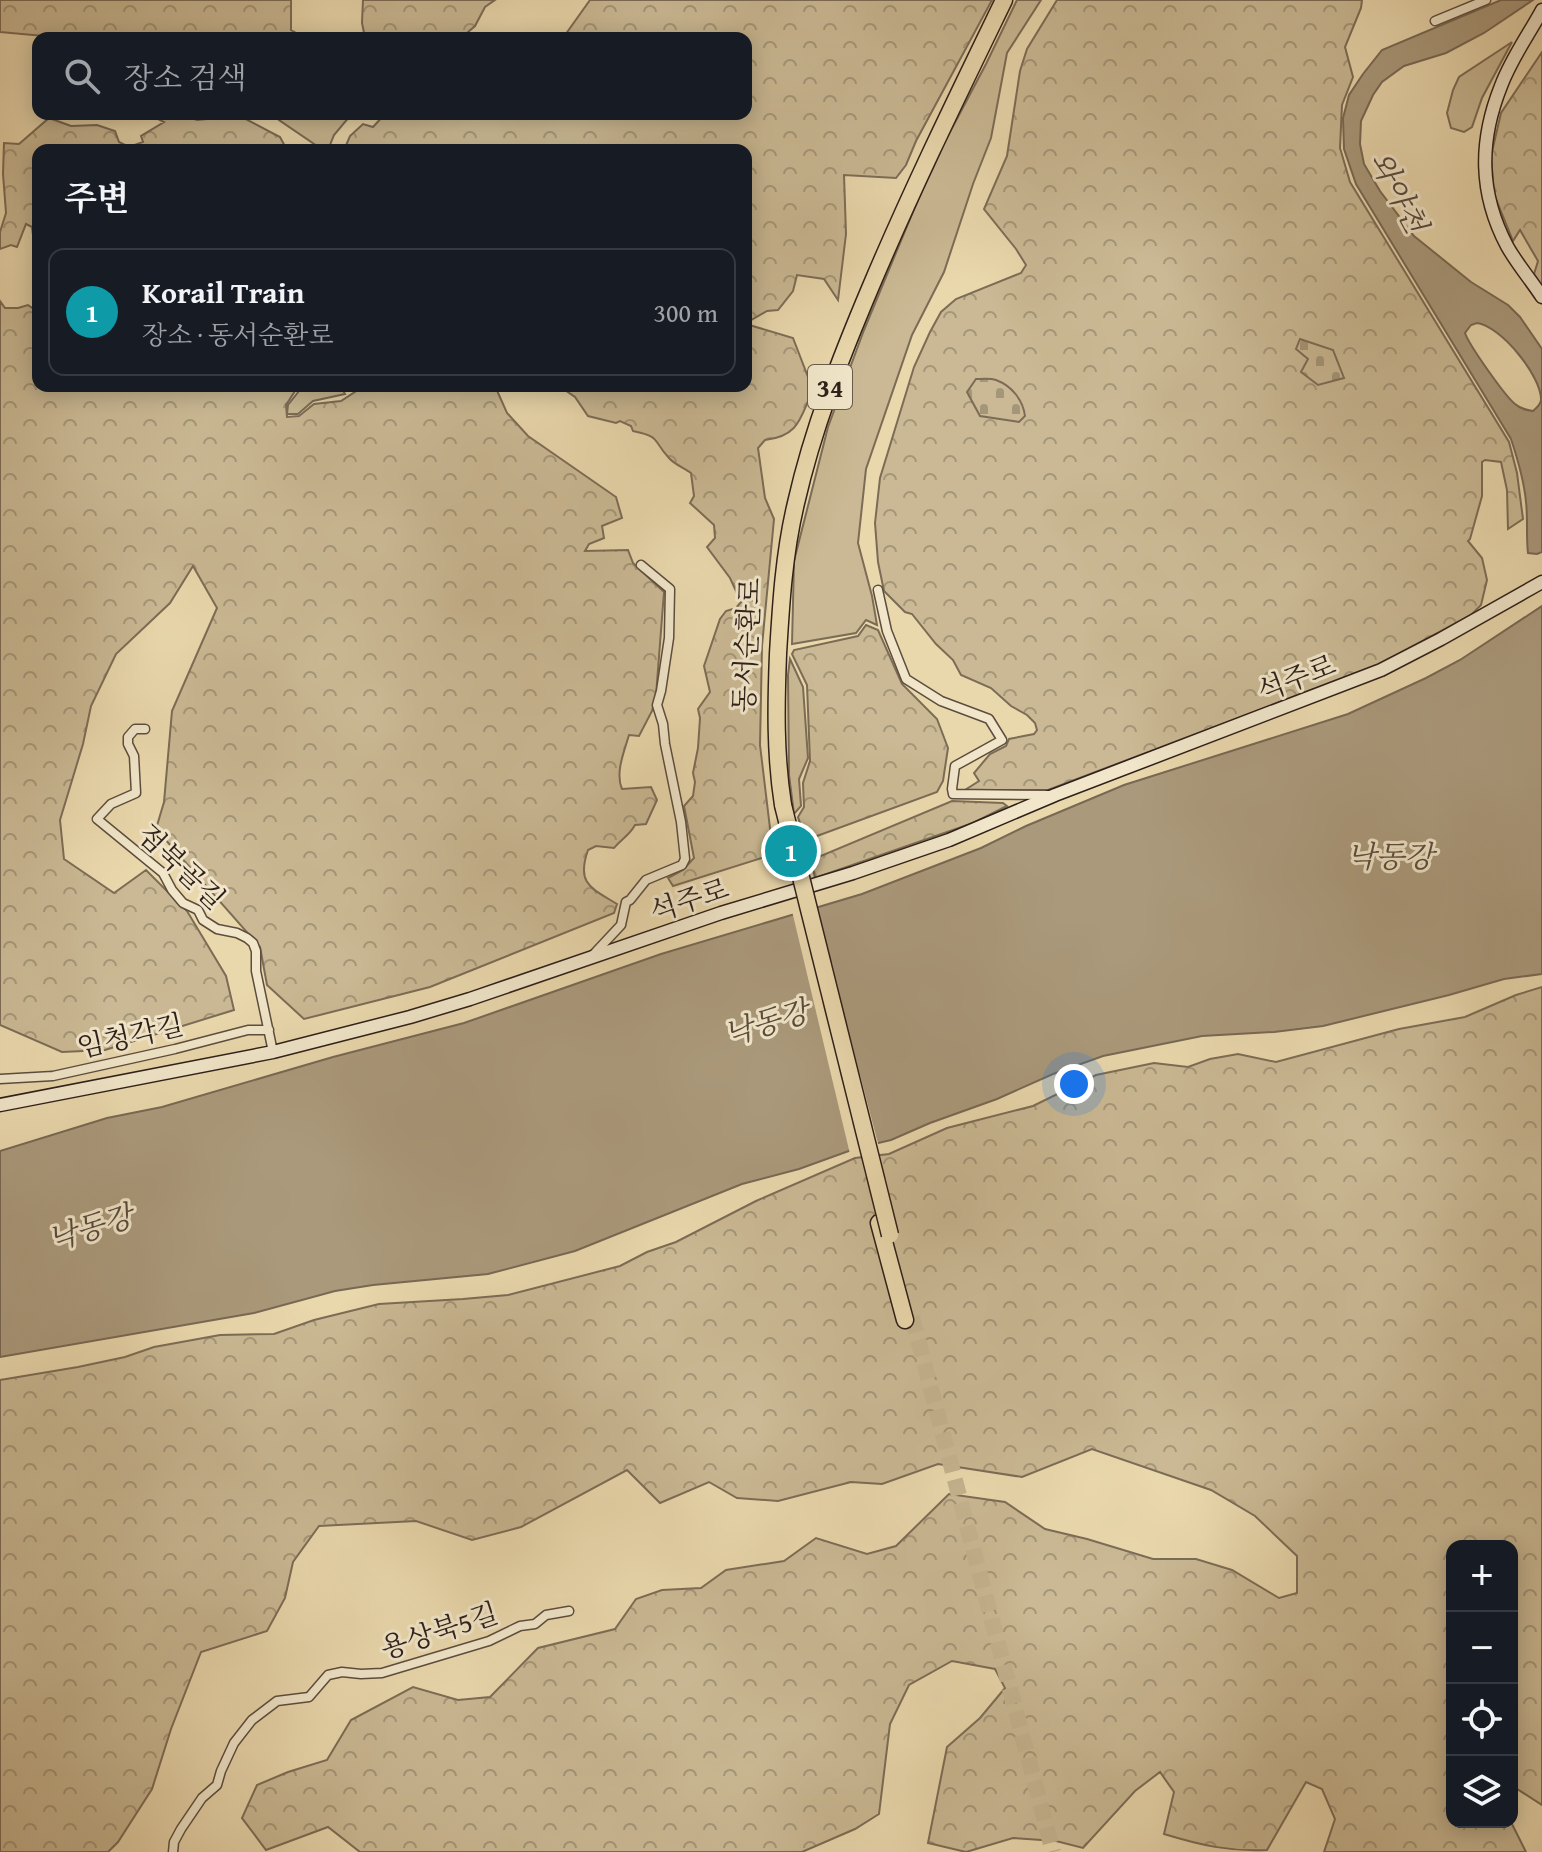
<!DOCTYPE html>
<html lang="ko">
<meta charset="utf-8">
<style>
:root{--surface:#171b24;--page:#20242c;--text:#f1f3f6;--muted:#9ea1a6;--line:#363941;--accent:#ea580c}
body{margin:0;font-family:"Gentium Book Plus","Noto Serif KR",serif;background:var(--page);color:var(--text)}
.controls{position:absolute;right:24px;bottom:24px;display:grid;overflow:hidden;border-radius:16px;box-shadow:0 4px 20px #0003}
.controls button{width:72px;height:72px;display:grid;place-items:center;padding:0;border:0;border-bottom:2px solid var(--line);background:var(--surface);color:var(--text);font:40px sans-serif}
.you{position:absolute;left:1074px;top:1084px;width:28px;height:28px;margin:-20px;border:6px solid #fff;border-radius:50%;background:#1a73e8;box-shadow:0 0 0 12px #1a73e833}
.badge{display:grid;place-items:center;width:52px;height:52px;border-radius:50%;background:var(--accent);color:#fff;font-size:26px;font-weight:700}
.pin{position:absolute;translate:-50% -50%;border:4px solid #fff;box-shadow:0 2px 8px #0006}
.list{margin:0;padding:0;list-style:none}
h2{display:flex;justify-content:space-between;align-items:center;height:104px;margin:0;padding:0 32px;font-size:34px}
h2 small{font-size:26px;font-weight:400;color:var(--muted)}
.list li{display:grid;grid-template-columns:52px 1fr auto;gap:24px;align-items:center;box-sizing:border-box;height:128px;margin:0 16px 16px;padding:0 16px;border:2px solid var(--line);border-radius:16px}
.list b{display:block;font-size:30px;white-space:nowrap}
.list p{margin:0;font-size:26px;white-space:nowrap;color:var(--muted)}
.list em{font-size:26px;font-style:normal;color:var(--muted)}
.icon{flex:none;width:44px;height:44px;fill:none;stroke:currentColor;stroke-width:2;stroke-linecap:round;stroke-linejoin:round}
.map{position:relative;flex:none;width:1542px;height:1852px;overflow:hidden}
.search{position:absolute;background:var(--surface);box-shadow:0 4px 20px #0003;left:32px;top:32px;width:720px;height:88px;display:flex;align-items:center;gap:20px;box-sizing:border-box;padding:0 28px;border-radius:16px;color:var(--muted);font-size:30px}
.panel{position:absolute;background:var(--surface);box-shadow:0 4px 20px #0003;left:32px;top:144px;width:720px;height:248px;border-radius:16px}
.map>svg:first-child{display:block}
.grass{fill:#cab994;stroke:#7c6c56;stroke-width:2}
.forest{fill:url(#forest-crowns);stroke:#7c6c56;stroke-width:2}
.cemetery{fill:url(#cemetery-stones);stroke:#7c6c56;stroke-width:2}
.water{fill:#aa997b;stroke:#786854;stroke-width:2;fill-rule:evenodd}
.pier{fill:#ead8ad}
.lines{fill:none;stroke-linecap:round;stroke-linejoin:round}
.highway-tunnel{stroke:#c4b38f;stroke-width:16;stroke-dasharray:16 8;stroke-linecap:butt}
.street-casing{stroke:#5c4d3e;stroke-width:11}
.secondary-casing{stroke:#2d1f19;stroke-width:15}
.highway-casing{stroke:#2d1f19;stroke-width:19}
.street{stroke:#f1e6ca;stroke-width:8}
.secondary{stroke:#f1e6ca;stroke-width:12}
.highway{stroke:#ead8ad;stroke-width:16}
.highway-bridge-casing{stroke:#2d1f19;stroke-width:19;stroke-linecap:butt}
.highway-bridge{stroke:#ead8ad;stroke-width:16}
.labels{text-anchor:middle;dominant-baseline:central;stroke-width:6;stroke-linejoin:round;paint-order:stroke}
.shield{fill:#f1e6ca;stroke:#685b4e;stroke-width:2}
.shield-label{font-size:26px;font-weight:bold;fill:#2d1f19}
.street-label{font-size:28px;fill:#2d1f19;stroke:#f1e6ca}
.water-label{font-size:30px;font-style:italic;fill:#594a3b;stroke:#f1e6ca}
</style>
<div class="map">
<svg width="1542" height="1852" viewBox="0 0 1542 1852">
<defs>
<pattern id="forest-crowns" width="20" height="18" patternUnits="userSpaceOnUse" patternTransform="scale(2)"><rect width="20" height="18" fill="#cab994"/><path d="M2 6a3 3 0 1 1 6 0M12 15a3 3 0 1 1 6 0" fill="none" stroke="#a49678"/></pattern>
<pattern id="cemetery-stones" width="16" height="16" patternUnits="userSpaceOnUse" patternTransform="scale(2)"><rect width="16" height="16" fill="#cab994"/><path d="M2 7V4a2 2 0 0 1 4 0v3zM10 15v-3a2 2 0 0 1 4 0v3z" fill="#a49678"/></pattern>
</defs>
<rect width="100%" height="100%" fill="#ead8ad"/>
<filter id="stains"><feTurbulence type="fractalNoise" baseFrequency=".0025" numOctaves="4"/><feColorMatrix values="0 0 0 0 .2 0 0 0 0 .09 0 0 0 0 .02 0 0 0 .5 -.17"/></filter>
<radialGradient id="worn" r=".72"><stop offset=".6" stop-color="#630" stop-opacity="0"/><stop offset="1" stop-color="#630" stop-opacity=".3"/></radialGradient>
<path class="grass" d="M1017 0H1041L1007 53 991 138 973 184 944 272 912 335 866 469 858 543 872 596 877 625 866 620 856 633 792 644 794 561 828 427 864 330 932 166 986 64Z
M1512 42 1482 98 1472 127 1464 132 1451 128 1447 113 1453 90 1459 77Z
M281 114H348L350 116 334 135 328 150H323L279 120Z
M296 386H301L305 390 316 386H328L333 391 343 390 345 394 313 401 298 414H287L288 405 299 391Z
M790 659 803 687 808 758 799 779 801 806 794 814 789 775 788 675Z"/>
<path class="forest" d="M0 0H291V30L305 38H66L0 32Z
M363 0H495L485 7 475 26 461 38H365L362 23Z
M590 0H992L916 141 906 165 896 178 844 175 846 234 838 300 824 279 797 275 793 291 778 310 767 311 746 323V150H344L350 136 363 124 373 127 384 115 746 114V38H563Z
M1057 0H1362L1361 8 1345 47 1353 77 1342 105 1340 148 1350 182 1509 442 1517 473 1523 519 1508 529 1507 490 1501 462 1485 460 1482 462V496L1470 539 1468 541 1482 558 1487 580 1481 605 1471 615 1380 664 1048 790H965L979 781 974 773 990 754 1006 746 1009 739 1034 734 1037 730 1035 723 1027 715 1011 706 991 688 961 675 953 660 936 644 912 614 905 612 884 591 878 562 875 523 880 478 914 367 930 332 941 312 956 299 1021 273 1026 265 1016 249 984 209 1007 156 1020 71 1027 49Z
M1542 52V286L1534 274 1538 261 1520 230 1513 241 1494 194 1491 156 1501 113Z
M154 114H180L197 120 240 116 280 137 287 150H38V242L33 235 32 227 26 224 17 247 11 245 0 249V232L6 213 3 174 4 143 19 144 49 118 71 126 97 125 115 131 119 142 129 147 143 142 141 136 164 122 152 116Z
M0 301 5 308H18L28 305 38 312V386H292L295 391 286 405 287 417 299 416 314 404 341 401 364 386H495L507 413 528 436 616 497 622 518 602 526 604 538 589 544 585 551 628 550 633 563 664 592 656 695 652 711 639 736 629 735C624 752 615 773 622 789L651 787 657 800 646 824 635 825C629 836 622 838 614 848L596 846 588 850C576 884 591 888 617 904L614 913 430 987 304 1019 267 985 260 947 156 829 164 802 172 711 217 608 193 566 170 603 116 654 91 706 83 744 60 820 64 859 114 893 146 870 187 911 226 976 234 1010 105 1050 62 1052 0 1025Z
M746 324 793 338 813 390C800 417 800 436 765 440L758 448 765 498 774 519 762 646 760 745 772 845 768 856 673 886 668 878 683 870 694 858 684 806 693 796 695 782 693 773 698 748 700 718 698 709 710 692 704 666 720 619 726 611 736 608 741 602 730 578 707 547 715 538 714 525 690 503 694 496 691 473C684 468 674 464 669 458 652 440 662 437 633 431L631 426 620 421 616 423 588 416 575 397 559 386H746Z
M866 625 878 630 902 684 937 719 948 748 943 781 937 792 817 836 805 838 798 817 804 807 803 783 810 761 807 685 792 654 794 650 858 636Z
M952 801 1003 803 1007 806 973 823 815 878 811 860Z
M1542 987V1805L1514 1787 1512 1794V1546H1452V1822H1511L1526 1852H1324L1335 1819 1322 1789 1306 1782 1267 1850C1230 1852 1200 1845 1164 1834L1174 1792 1160 1772 1135 1791 1083 1848 1056 1841 1013 1838 966 1852 928 1843 947 1747 980 1718 1005 1688 995 1669 952 1661 909 1685 890 1724 879 1814 855 1829 802 1852H360L328 1827 266 1850 242 1818 257 1785 288 1772 327 1760 351 1720 413 1687 458 1700 490 1697 538 1648 615 1629 636 1599 662 1590 701 1588 726 1570 784 1561 816 1538 867 1554 896 1546 949 1494 1005 1502 1045 1529 1087 1539 1153 1559H1196L1232 1570 1279 1598 1297 1593V1556L1255 1516 1211 1490 1092 1449 1022 1477 938 1464 882 1484 851 1482 778 1501 737 1498 709 1482 660 1503 627 1470 521 1527 472 1540 416 1521 319 1526 293 1562 285 1598 267 1631 201 1652 171 1729 152 1789 118 1842 108 1852H0V1380L78 1367 125 1357 154 1347 220 1335 274 1334 314 1320 379 1304 463 1299 508 1295 620 1266 647 1252 676 1242 756 1201 855 1158 889 1154 947 1128 1033 1106 1096 1075 1154 1063 1188 1067 1210 1059 1238 1054 1276 1062 1399 1029 1465 1017 1516 995Z"/>
<path class="cemetery" d="M1300 339 1333 350 1344 378 1318 385 1301 372 1308 359 1296 349Z
M976 379C982 379 990 378 996 380 1012 386 1023 400 1025 416L1019 422 980 416 967 392Z"/>
<path class="water" d="M1501 0H1533L1484 33 1446 53 1404 66 1382 82 1373 95 1361 121 1360 144 1364 164 1380 191 1414 236 1471 282 1508 305 1520 317 1542 349V552L1537 554 1528 553C1526 537 1528 519 1526 502 1524 480 1518 460 1511 439L1356 184 1344 149 1343 118 1349 95 1363 74 1382 50ZM1477 323C1501 326 1542 377 1541 400 1540 406 1537 407 1533 411 1526 410 1521 409 1515 404 1505 396 1469 345 1465 333L1471 325Z
M1542 606V974L1504 979 1449 995 1323 1026 1274 1032 1202 1036 1103 1056 1053 1074 997 1099 930 1123 891 1140 857 1148 799 1169 742 1184 575 1251 488 1274 373 1285 335 1291 254 1313 0 1357V1151L107 1118 162 1107 333 1057 464 1023 661 954 862 894 981 848 1026 826 1124 785 1348 714 1426 678 1460 660Z"/>
<path class="pier" d="M815 904 879 1147 850 1154 792 911Z"/>
<g class="lines">
<path class="highway-tunnel" d="M912 1317 1053 1852"/>
<defs>
<path id="street" d="M1435 21 1486 0
M878 590 887 631 906 679 941 701 989 719 1002 740 955 766 952 789 953 794 1050 795
M145 729H135L128 737V744L134 756 136 793 111 804 97 819 163 873 172 890 183 903 198 910 203 920 217 929 237 933 247 938 253 943 256 951V971L273 1052
M592 956 621 925 626 902 630 900 646 880 682 865 685 859 681 822 665 744 663 724 657 705 661 691 669 638 670 589 641 565
M0 1079 53 1076 175 1049 248 1030H269
M173 1852 174 1842 181 1829 202 1798 217 1785 221 1771 234 1743 252 1720 277 1701 309 1697 328 1675 342 1672 361 1674 382 1673 489 1641 520 1626 535 1624 546 1615 569 1611"/>
<path id="secondary" d="M1542 10C1529 34 1511 59 1501 86 1479 141 1479 193 1507 246 1517 264 1531 280 1542 297
M0 1105 273 1052 410 1017 470 999 721 913 853 873 949 840 1055 795 1381 670 1441 639 1542 582"/>
<path id="highway" d="M783 805C775 754 776 705 778 654 781 603 784 553 796 503 813 428 841 357 871 286 912 189 958 95 1004 0
M879 1223 905 1320"/>
</defs>
<use href="#street" class="street-casing"/>
<use href="#secondary" class="secondary-casing"/>
<use href="#highway" class="highway-casing"/>
<use href="#street" class="street"/>
<use href="#secondary" class="secondary"/>
<use href="#highway" class="highway"/>
<defs>
<path id="highway-bridge" d="M783 805 890 1235"/>
</defs>
<use href="#highway-bridge" class="highway-bridge-casing"/>
<use href="#highway-bridge" class="highway-bridge"/>
</g>
<g class="labels">
<rect class="shield" x="808" y="365" width="44" height="44" rx="6"/>
<g class="shield-label">
<text x="830" y="387">34</text>
</g>
<g class="street-label">
<text transform="translate(746 645) rotate(-87)">동서순환로</text>
<text transform="translate(1296 677) rotate(-21)">석주로</text>
<text transform="translate(182 866) rotate(44)">점북골길</text>
<text transform="translate(689 899) rotate(-18)">석주로</text>
<text transform="translate(130 1035) rotate(-13)">임청각길</text>
<text transform="translate(439 1630) rotate(-18)">용상북5길</text>
</g>
<g class="water-label">
<text transform="translate(1399 192) rotate(62)">와야천</text>
<text x="1390" y="856">낙동강</text>
<text transform="translate(766 1022) rotate(-17)">낙동강</text>
<text transform="translate(90 1227) rotate(-17)">낙동강</text>
</g>
</g>
<rect width="100%" height="100%" filter="url(#stains)"/>
<rect width="100%" height="100%" fill="url(#worn)"/>
</svg>
<div class="controls">
<button>+</button>
<button>−</button>
<button><svg class="icon" aria-label="locate" viewBox="0 0 24 24"><circle cx="12" cy="12" r="6"/><path d="M12 2v4M12 18v4M2 12h4M18 12h4"/></svg></button>
<button><svg class="icon" aria-label="layers" viewBox="0 0 24 24"><path d="M12 4l9 5-9 5-9-5zM3 14l9 5 9-5"/></svg></button>
</div>
<div class="you"></div>
<div class="pin badge" style="left:791px;top:851px;background:#0f9aa8">1</div>
<div class="search"><svg class="icon" aria-label="search" viewBox="0 0 24 24"><circle cx="10" cy="10" r="6"/><path d="M15 15l6 6"/></svg>장소 검색</div>
<section class="panel">
<h2>주변<small></small></h2>
<ul class="list">
<li><span class="badge" style="background:#0f9aa8">1</span><div><b>Korail Train</b><p>장소 · 동서순환로</p></div><em>300 m</em></li>
</ul>
</section>
</div>
